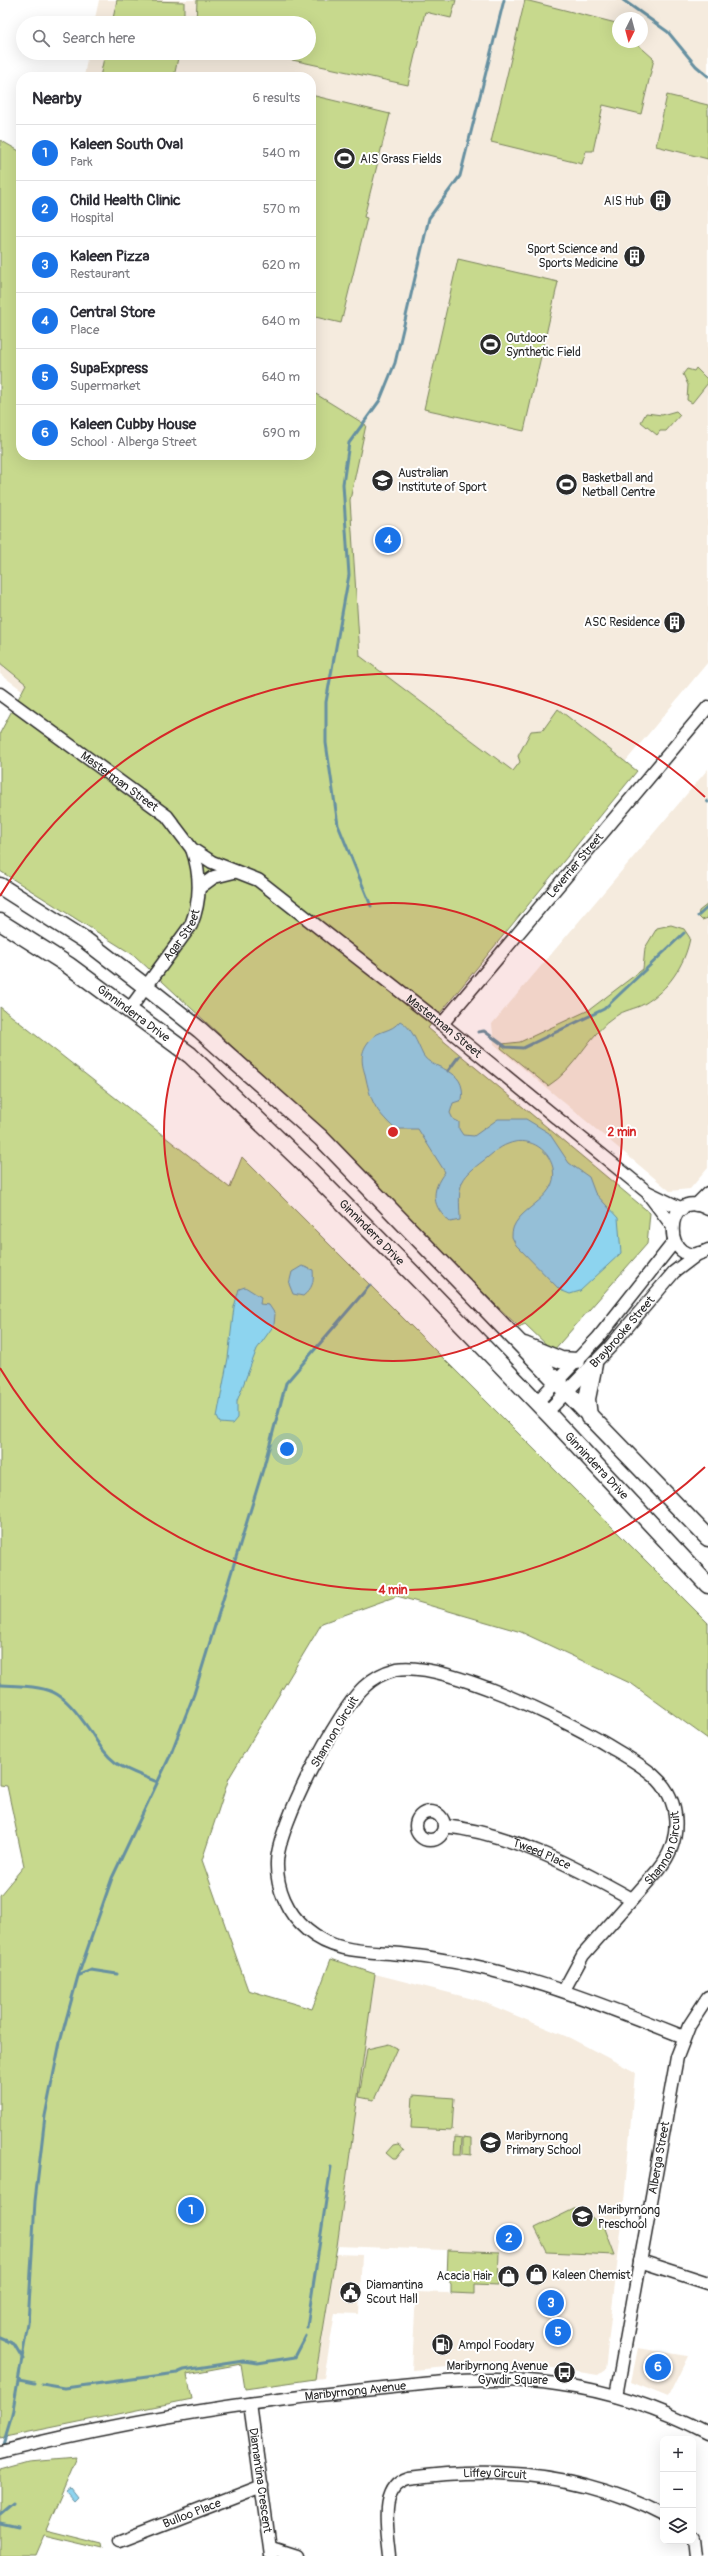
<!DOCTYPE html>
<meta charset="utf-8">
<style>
:root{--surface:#fff;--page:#f7f7f7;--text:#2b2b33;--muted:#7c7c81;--line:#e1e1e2;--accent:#1a73e8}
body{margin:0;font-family:Pangolin,sans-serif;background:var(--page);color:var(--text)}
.controls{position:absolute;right:12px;bottom:12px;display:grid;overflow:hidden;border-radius:8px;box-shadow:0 4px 16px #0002}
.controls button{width:36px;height:36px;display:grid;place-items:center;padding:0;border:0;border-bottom:1px solid var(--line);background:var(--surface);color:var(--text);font:20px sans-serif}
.compass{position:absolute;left:612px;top:12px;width:36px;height:36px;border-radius:50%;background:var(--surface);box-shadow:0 4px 16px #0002;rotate:186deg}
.you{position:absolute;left:287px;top:1449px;width:14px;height:14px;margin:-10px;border:3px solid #fff;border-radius:50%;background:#1a73e8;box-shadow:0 0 0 6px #1a73e833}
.badge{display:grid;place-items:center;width:26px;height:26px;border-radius:50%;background:var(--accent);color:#fff;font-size:13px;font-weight:700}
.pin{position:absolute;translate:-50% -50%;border:2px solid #fff;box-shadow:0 1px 4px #0006}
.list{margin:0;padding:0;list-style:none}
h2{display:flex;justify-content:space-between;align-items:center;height:52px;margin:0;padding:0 16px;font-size:17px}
h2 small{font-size:13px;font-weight:400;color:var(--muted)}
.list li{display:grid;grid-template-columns:26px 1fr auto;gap:12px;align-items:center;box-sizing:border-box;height:56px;padding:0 16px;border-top:1px solid var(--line)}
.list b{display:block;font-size:15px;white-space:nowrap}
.list p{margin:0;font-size:13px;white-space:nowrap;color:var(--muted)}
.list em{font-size:13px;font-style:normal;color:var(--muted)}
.icon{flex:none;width:22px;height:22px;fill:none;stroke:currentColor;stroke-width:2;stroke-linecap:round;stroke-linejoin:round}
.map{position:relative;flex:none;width:708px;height:2556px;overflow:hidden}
.search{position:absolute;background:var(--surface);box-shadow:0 4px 16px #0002;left:16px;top:16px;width:300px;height:44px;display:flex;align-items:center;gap:10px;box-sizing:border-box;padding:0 14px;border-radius:22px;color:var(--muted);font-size:15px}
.panel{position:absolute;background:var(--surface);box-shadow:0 4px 16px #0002;left:16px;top:72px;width:300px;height:388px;border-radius:16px}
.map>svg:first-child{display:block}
.built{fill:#f5ebde;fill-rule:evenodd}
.green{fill:#c7d98d;stroke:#79825c}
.water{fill:#8dd4ef;stroke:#6690a1}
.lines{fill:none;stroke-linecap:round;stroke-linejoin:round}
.stream{stroke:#6690a1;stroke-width:3}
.minor-casing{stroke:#2b2b2b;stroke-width:15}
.major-casing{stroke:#2b2b2b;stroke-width:19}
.minor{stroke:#fff;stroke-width:12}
.major{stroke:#fff;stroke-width:16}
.ring{fill:none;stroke:#d62828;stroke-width:2}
.labels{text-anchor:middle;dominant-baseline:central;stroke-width:4;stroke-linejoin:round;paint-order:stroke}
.poi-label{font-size:12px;fill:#2b2b2b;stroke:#fff;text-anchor:start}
.street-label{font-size:12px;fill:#2b2b2b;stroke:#fff}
.centre{fill:#d62828;stroke:#fff;stroke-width:2}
.ring-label{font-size:12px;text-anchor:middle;font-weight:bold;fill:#d62828;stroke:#fff;stroke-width:4;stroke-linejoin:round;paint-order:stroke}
</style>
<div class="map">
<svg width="708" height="2556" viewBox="0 0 708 2556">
<rect width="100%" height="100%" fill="#fff"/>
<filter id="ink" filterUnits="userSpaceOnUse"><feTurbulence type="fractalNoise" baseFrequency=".025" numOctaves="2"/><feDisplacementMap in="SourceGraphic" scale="8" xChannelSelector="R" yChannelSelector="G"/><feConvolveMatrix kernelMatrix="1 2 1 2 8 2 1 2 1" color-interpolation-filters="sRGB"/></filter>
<g filter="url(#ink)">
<path class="built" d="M99 0H708V662L442 983 349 927 0 674V612L311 455V77H84L88 53H309V23H94ZM618 18H642V42H618Z
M708 769V1168L690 1189 670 1191 494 1044 492 1024Z
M375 1974 481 2001 570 2038 635 2072 623 2214 605 2370 598 2375 553 2368 472 2365 412 2370 416 2292 474 2294 475 2284 497 2285 499 2252 337 2246Z
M336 2254 362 2255 359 2314 335 2313 324 2378 315 2379Z
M638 2348 688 2356 668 2397 631 2382Z"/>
<path class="green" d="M117 0 184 2V23H112Z
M197 0H456L451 18 425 12 408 85 260 53H309V23H196Z
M525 0 616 23 618 42H635L654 59 641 114 603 105 593 151H586L582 164 491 142Z
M105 53H179L174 77H100Z
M311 95 390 114 364 217 367 218 341 323 311 316Z
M667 95 708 105V159L656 146Z
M0 140 21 152V455H311V391L366 425 350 500 360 656 513 771 520 762 518 756 531 731 543 730 558 709 637 771 428 1028 650 1213 647 1244 553 1351 525 1324 519 1327 427 1239 331 1138 135 956 0 871V733L26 684 0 663Z
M458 259 558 282 524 431 424 409Z
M696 368 707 379 708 383 692 403 687 400 688 385 683 374 687 369 694 371Z
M676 411 680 415 666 431H660L657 435 641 422 646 413 662 415Z
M708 904V918L702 920 698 916 699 911Z
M671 925 684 929 690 938C685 965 668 990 644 1004 635 1009 624 1010 616 1016 588 1034 576 1069 548 1086L501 1048 502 1044 520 1042 589 1010 643 969 645 948 657 928Z
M0 1007 230 1188 242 1157 708 1623V1739L632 1684 521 1632 397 1596 322 1623 229 1778 202 1860 248 1990 312 2009 331 1959 375 1974 337 2246 315 2379 245 2389 241 2364 187 2374 192 2399 0 2438V1895L24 1866 7 1786 0 1785Z
M389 2044 397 2048 374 2100 359 2097 367 2049Z
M413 2095 454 2098 452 2130 411 2128Z
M455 2137 462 2138 461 2154H454Z
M463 2137 471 2138V2155L463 2154Z
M398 2144 404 2149 396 2159H393L386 2153 393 2145Z
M576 2208 583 2209 601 2226H604L615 2255 547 2252 535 2228Z
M448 2250 499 2252 498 2285 475 2284V2294L451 2293V2284L447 2278Z
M77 2458 46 2530 102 2544 103 2549 44 2535 35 2556H0V2470L29 2462Z"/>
<path class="water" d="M400 1021C412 1027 417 1043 423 1055 432 1071 467 1066 462 1100L453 1103 450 1113 453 1119 459 1122V1129L463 1135 474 1136 498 1119H526L549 1133 569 1163 589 1177 595 1193 618 1218 621 1253 580 1291 570 1294 560 1290 516 1245 512 1237C510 1208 560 1202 553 1168 548 1147 527 1136 508 1144 499 1147 491 1155 483 1161 475 1167 463 1176 461 1186 458 1196 460 1209 460 1220L450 1222C432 1207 430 1191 445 1172L418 1129H395C374 1109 371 1102 365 1074 361 1062 360 1051 370 1040 379 1029 391 1033 400 1021Z
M302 1266 313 1270C314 1282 313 1288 303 1296L293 1294 289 1284 292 1272Z
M245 1287 261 1297 260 1304 269 1305 275 1314 274 1325 257 1349 237 1401V1418L232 1424 220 1423 217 1417 228 1358 234 1307 239 1289Z
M70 2488 77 2497 74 2500 66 2491Z"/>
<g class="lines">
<path class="stream" d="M623 0 668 32 696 66 708 76
M707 801 708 802
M371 906 338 825 326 743V702L349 575 343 484 349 443 380 400 395 363 429 218 460 176 504 0
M698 916 708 907
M478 1032 484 1031 506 1047 523 1048 604 1009 684 933
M448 1071 459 1056
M0 1685C53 1687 59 1687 91 1732 98 1743 105 1755 116 1763 127 1771 144 1776 157 1782
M78 1976 91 1970 117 1974
M307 2327 331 2167
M0 2338 14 2344 23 2359
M19 2380 34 2383
M42 2384 65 2388 177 2373 184 2370 243 2361 258 2363 295 2357 306 2336
M2 2448 12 2415 28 2324 35 2201 45 2116 60 2042 78 1976 112 1878 170 1756 194 1694 264 1466 286 1383 370 1285
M0 2515 13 2504
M0 2523 18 2527"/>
<defs>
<g id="minor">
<path id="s1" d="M0 694 167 816 192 849 212 862 258 880 442 1024 647 1192 682 1209"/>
<path d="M199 888 214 877 234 872"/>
<path id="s2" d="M129 1010 191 925C201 900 201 874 192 849"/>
<path id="s3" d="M442 1024 708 707"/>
<path d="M649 1195 671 1224"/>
<path d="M696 1205 708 1193"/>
<path d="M708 1209C661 1183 661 1275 708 1250"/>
<path d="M537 1402 598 1338 674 1242"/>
<path id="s4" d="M547 1412 610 1347 674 1272 699 1253"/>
<circle cx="430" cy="1826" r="14"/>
<path id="s5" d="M444 1826C511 1833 575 1867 632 1899"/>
<path id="s6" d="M564 1990 583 1955 659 1869C682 1840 682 1800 653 1775 639 1763 622 1754 607 1745 566 1720 443 1661 397 1669 385 1672 373 1678 364 1687 337 1712 278 1825 277 1862 276 1888 287 1913 307 1930 334 1953 367 1951 401 1954 501 1964 591 2000 684 2037"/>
<path d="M640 2261 708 2283"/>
<path id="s7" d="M616 2396 677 2057 689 2026 708 1997"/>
<path id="s8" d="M250 2404 271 2556"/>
<path id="s9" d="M0 2452C120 2422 242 2402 365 2390 428 2383 493 2375 557 2384 610 2391 660 2408 708 2433"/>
<path d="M693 2538 695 2556"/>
<path id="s10" d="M120 2541 262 2486"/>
<path d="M271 2548 296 2556"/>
<path id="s11" d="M390 2556C388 2530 377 2488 409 2478 496 2466 585 2474 663 2515"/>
</g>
<g id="major">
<path d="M0 886 85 940 146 987 200 1030 321 1138 708 1538"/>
<path id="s12" d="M0 922 68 965 190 1055 301 1161 417 1278 552 1418 708 1585"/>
<path d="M524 1345 561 1360 577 1361"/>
<path d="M589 1417 587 1399 594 1364"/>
</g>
</defs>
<use href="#minor" class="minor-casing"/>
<use href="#major" class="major-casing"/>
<use href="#minor" class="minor"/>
<use href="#major" class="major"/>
</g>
</g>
<circle cx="393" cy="1132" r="229" fill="#d62828" fill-opacity=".12"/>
<g class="ring">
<circle cx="393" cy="1132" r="229"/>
<path d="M705 1467A458 458 0 0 1 0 1368M0 896A458 458 0 0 1 705 797"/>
</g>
<defs>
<symbol id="stadium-disc" viewBox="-11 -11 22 22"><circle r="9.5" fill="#2b2b2b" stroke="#fff"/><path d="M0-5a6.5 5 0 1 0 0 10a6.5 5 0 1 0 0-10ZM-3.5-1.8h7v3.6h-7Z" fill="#fff"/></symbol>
<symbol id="building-disc" viewBox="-11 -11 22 22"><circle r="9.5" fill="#2b2b2b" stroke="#fff"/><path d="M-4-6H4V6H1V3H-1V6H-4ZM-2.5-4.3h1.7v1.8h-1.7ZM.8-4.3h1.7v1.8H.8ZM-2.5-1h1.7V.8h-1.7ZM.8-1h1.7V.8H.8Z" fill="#fff"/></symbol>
<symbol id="university-disc" viewBox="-11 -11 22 22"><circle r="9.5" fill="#2b2b2b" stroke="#fff"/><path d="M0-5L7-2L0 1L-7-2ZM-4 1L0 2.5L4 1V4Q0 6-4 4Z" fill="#fff"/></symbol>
<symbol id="school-disc" viewBox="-11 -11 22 22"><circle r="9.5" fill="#2b2b2b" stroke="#fff"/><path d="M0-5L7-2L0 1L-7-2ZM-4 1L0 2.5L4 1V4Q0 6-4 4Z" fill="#fff"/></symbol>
<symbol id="shop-disc" viewBox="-11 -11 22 22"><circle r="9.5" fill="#2b2b2b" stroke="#fff"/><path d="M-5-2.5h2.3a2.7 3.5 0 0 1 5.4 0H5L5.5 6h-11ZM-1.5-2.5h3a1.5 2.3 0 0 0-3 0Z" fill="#fff"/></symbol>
<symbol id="civic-disc" viewBox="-11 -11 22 22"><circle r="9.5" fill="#2b2b2b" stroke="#fff"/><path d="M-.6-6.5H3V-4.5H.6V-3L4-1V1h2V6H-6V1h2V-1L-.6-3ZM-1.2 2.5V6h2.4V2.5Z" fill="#fff"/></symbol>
<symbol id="fuel-disc" viewBox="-11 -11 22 22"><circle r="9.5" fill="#2b2b2b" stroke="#fff"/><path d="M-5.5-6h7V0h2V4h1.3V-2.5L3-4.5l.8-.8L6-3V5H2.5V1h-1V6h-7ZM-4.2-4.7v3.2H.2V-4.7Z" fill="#fff"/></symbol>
<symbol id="bus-disc" viewBox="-11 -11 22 22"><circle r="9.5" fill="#2b2b2b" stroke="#fff"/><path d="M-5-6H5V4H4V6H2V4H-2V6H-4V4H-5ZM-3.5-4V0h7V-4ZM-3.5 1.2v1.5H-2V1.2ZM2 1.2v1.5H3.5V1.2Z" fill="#fff"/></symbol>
</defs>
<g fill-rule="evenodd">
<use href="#stadium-disc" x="332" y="146" width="25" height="25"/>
<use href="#building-disc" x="648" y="188" width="25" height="25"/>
<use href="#building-disc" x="622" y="244" width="25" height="25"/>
<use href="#stadium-disc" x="478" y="332" width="25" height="25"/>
<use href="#university-disc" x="370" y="468" width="25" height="25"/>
<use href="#stadium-disc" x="554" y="472" width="25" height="25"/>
<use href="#building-disc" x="662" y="610" width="25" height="25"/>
<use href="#school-disc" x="478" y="2130" width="25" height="25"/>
<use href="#school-disc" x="570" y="2204" width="25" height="25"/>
<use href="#shop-disc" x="524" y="2262" width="25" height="25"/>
<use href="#shop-disc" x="496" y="2264" width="25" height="25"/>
<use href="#civic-disc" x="338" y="2280" width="25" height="25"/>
<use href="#fuel-disc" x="430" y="2332" width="25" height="25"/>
<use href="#bus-disc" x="552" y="2360" width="25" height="25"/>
</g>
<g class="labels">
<g class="poi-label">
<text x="360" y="159">AIS Grass Fields</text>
<text x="644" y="201" text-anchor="end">AIS Hub</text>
<text x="618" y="249" text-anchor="end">Sport Science and<tspan x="618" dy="14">Sports Medicine</tspan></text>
<text x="506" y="338">Outdoor<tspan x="506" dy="14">Synthetic Field</tspan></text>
<text x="398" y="473">Australian<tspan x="398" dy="14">Institute of Sport</tspan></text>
<text x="582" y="478">Basketball and<tspan x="582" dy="14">Netball Centre</tspan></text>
<text x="660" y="622" text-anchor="end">ASC Residence</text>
<text x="506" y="2136">Maribyrnong<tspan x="506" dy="14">Primary School</tspan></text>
<text x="598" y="2210">Maribyrnong<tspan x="598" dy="14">Preschool</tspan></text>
<text x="552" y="2275">Kaleen Chemist</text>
<text x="492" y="2276" text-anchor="end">Acacia Hair</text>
<text x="366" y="2285">Diamantina<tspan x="366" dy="14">Scout Hall</tspan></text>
<text x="458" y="2345">Ampol Foodary</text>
<text x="548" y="2366" text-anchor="end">Maribyrnong Avenue<tspan x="548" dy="14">Gywdir Square</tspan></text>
</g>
<g class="street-label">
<text stroke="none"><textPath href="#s1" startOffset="148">Masterman Street</textPath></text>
<text stroke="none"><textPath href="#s3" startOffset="207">Leverrier Street</textPath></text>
<text stroke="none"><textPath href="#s2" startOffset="92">Agar Street</textPath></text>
<text stroke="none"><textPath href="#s12" startOffset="162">Ginninderra Drive</textPath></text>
<text stroke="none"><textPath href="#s1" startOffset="558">Masterman Street</textPath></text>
<text stroke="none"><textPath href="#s12" startOffset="486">Ginninderra Drive</textPath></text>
<text stroke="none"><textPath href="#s4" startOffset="110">Braybrooke Street</textPath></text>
<text stroke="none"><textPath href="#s12" startOffset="810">Ginninderra Drive</textPath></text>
<text transform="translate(335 1732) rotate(-59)">Shannon Circuit</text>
<text stroke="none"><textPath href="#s6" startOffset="176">Shannon Circuit</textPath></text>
<text stroke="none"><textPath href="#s5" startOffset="102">Tweed Place</textPath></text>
<text stroke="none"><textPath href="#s7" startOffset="242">Alberga Street</textPath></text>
<text stroke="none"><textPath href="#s9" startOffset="361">Maribyrnong Avenue</textPath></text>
<text stroke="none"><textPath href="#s11" startOffset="174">Liffey Circuit</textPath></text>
<text stroke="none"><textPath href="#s8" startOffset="77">Diamantina Crescent</textPath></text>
<text stroke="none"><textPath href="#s10" startOffset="77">Bulloo Place</textPath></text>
</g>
</g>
<circle cx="393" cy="1132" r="6" class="centre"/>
<g class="ring-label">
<text x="622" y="1136">2 min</text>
<text x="393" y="1594">4 min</text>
</g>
</svg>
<div class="controls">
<button>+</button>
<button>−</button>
<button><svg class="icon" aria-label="layers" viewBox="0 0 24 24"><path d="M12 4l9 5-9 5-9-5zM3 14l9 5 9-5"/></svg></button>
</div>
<svg class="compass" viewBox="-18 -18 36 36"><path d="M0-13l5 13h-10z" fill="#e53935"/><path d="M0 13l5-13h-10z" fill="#7c7c81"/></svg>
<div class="you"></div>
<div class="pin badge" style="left:191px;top:2210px">1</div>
<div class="pin badge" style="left:509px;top:2238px">2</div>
<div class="pin badge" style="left:551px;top:2303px">3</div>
<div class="pin badge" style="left:388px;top:540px">4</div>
<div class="pin badge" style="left:558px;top:2332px">5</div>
<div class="pin badge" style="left:658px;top:2367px">6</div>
<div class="search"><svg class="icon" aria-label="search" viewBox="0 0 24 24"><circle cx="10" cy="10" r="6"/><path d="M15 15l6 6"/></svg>Search here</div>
<section class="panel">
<h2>Nearby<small>6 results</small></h2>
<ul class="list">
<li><span class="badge">1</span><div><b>Kaleen South Oval</b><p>Park</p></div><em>540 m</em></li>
<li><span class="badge">2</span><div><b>Child Health Clinic</b><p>Hospital</p></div><em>570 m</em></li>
<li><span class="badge">3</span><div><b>Kaleen Pizza</b><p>Restaurant</p></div><em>620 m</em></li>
<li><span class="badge">4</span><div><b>Central Store</b><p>Place</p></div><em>640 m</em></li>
<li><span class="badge">5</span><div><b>SupaExpress</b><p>Supermarket</p></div><em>640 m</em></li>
<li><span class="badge">6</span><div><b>Kaleen Cubby House</b><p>School · Alberga Street</p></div><em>690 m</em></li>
</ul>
</section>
</div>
